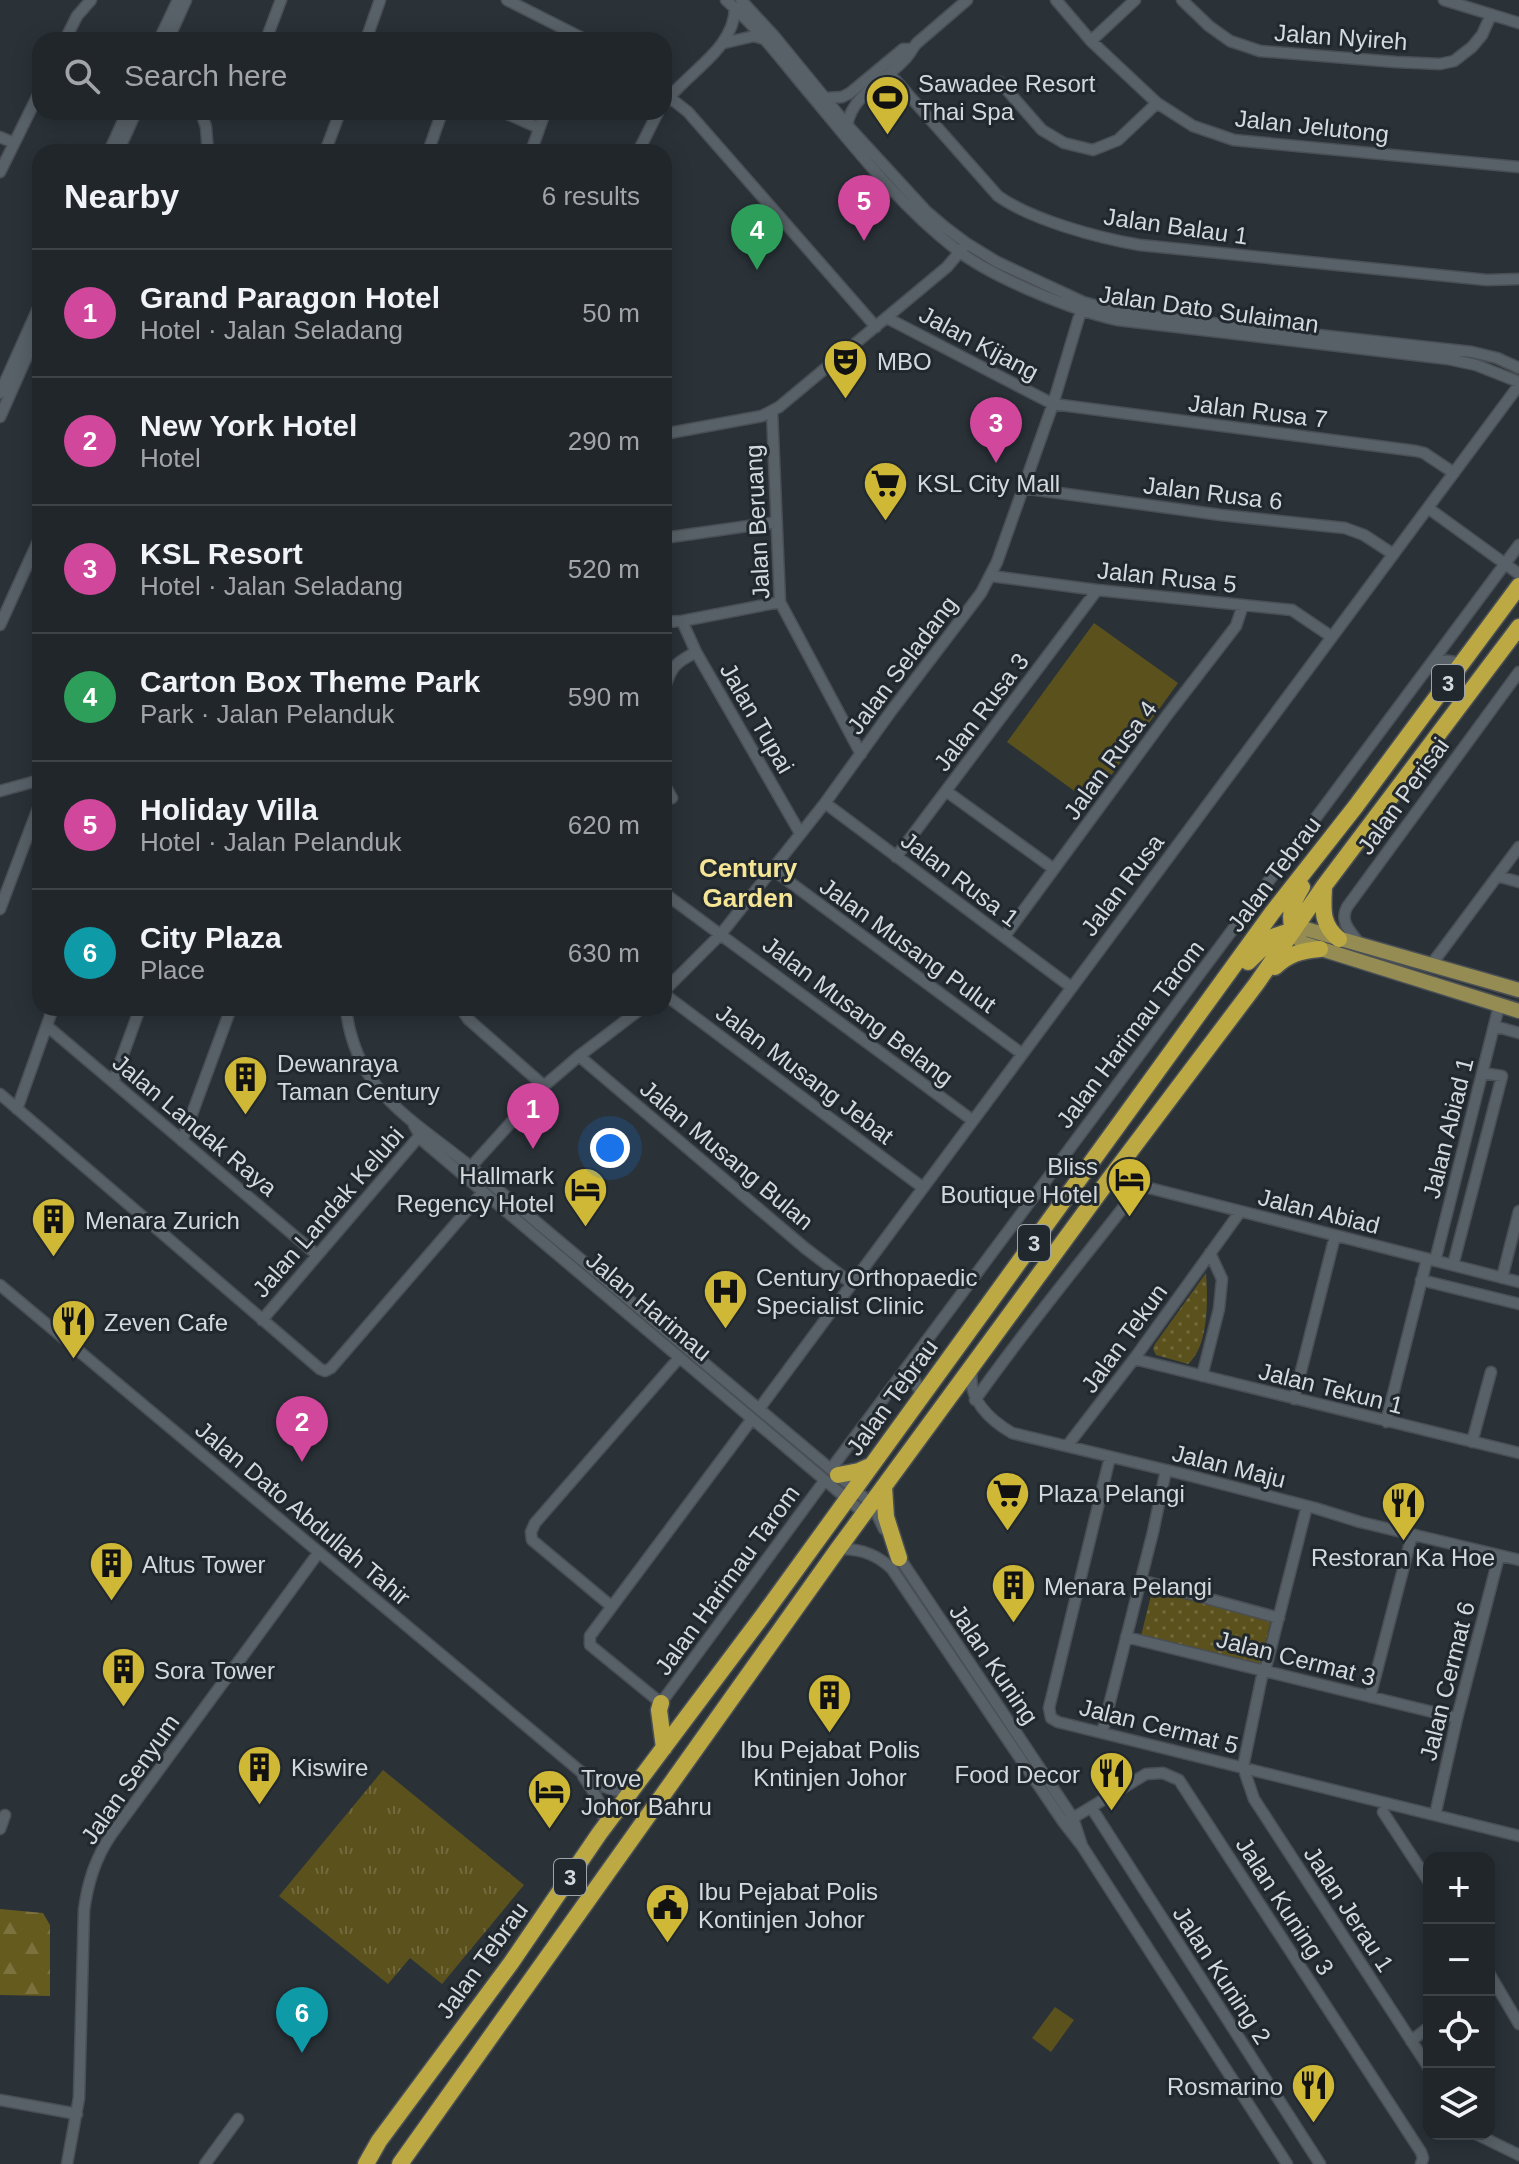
<!DOCTYPE html>
<meta charset="utf-8">
<style>
:root{--surface:#20262a;--page:#2d3236;--text:#f1f3f6;--muted:#a2a5a8;--line:#3d4347;--accent:#db2777}
body{margin:0;font-family:Helvetica,sans-serif;background:var(--page);color:var(--text)}
.controls{position:absolute;right:24px;bottom:24px;display:grid;overflow:hidden;border-radius:16px;box-shadow:0 4px 20px #0003}
.controls button{width:72px;height:72px;display:grid;place-items:center;padding:0;border:0;border-bottom:2px solid var(--line);background:var(--surface);color:var(--text);font:40px sans-serif}
.you{position:absolute;left:610px;top:1148px;width:28px;height:28px;margin:-20px;border:6px solid #fff;border-radius:50%;background:#1a73e8;box-shadow:0 0 0 12px #1a73e833}
.badge{display:grid;place-items:center;width:52px;height:52px;border-radius:50%;background:var(--accent);color:#fff;font-size:26px;font-weight:700}
.pin{position:absolute;translate:-50% -66px;filter:drop-shadow(0 2px 4px #0008)}
.pin::after{content:'';position:absolute;top:42px;width:28px;height:24px;background:inherit;clip-path:polygon(0 0,100% 0,50% 100%)}
.list{margin:0;padding:0;list-style:none}
h2{display:flex;justify-content:space-between;align-items:center;height:104px;margin:0;padding:0 32px;font-size:34px}
h2 small{font-size:26px;font-weight:400;color:var(--muted)}
.list li{display:grid;grid-template-columns:52px 1fr auto;gap:24px;align-items:center;box-sizing:border-box;height:128px;padding:0 32px;border-top:2px solid var(--line)}
.list b{display:block;font-size:30px;white-space:nowrap}
.list p{margin:0;font-size:26px;white-space:nowrap;color:var(--muted)}
.list em{font-size:26px;font-style:normal;color:var(--muted)}
.icon{flex:none;width:44px;height:44px;fill:none;stroke:currentColor;stroke-width:2;stroke-linecap:round;stroke-linejoin:round}
.map{position:relative;flex:none;width:1519px;height:2164px;overflow:hidden}
.search{position:absolute;background:var(--surface);box-shadow:0 4px 20px #0003;left:32px;top:32px;width:640px;height:88px;display:flex;align-items:center;gap:20px;box-sizing:border-box;padding:0 28px;border-radius:24px;color:var(--muted);font-size:30px}
.panel{position:absolute;background:var(--surface);box-shadow:0 4px 20px #0003;left:32px;top:144px;width:640px;height:872px;border-radius:24px}
.map>svg:first-child{display:block}
.grass{fill:url(#grass-tufts)}
.forest{fill:url(#forest-firs)}
.park{fill:url(#park-dots)}
.pitch{fill:#5b511c}
.lines{fill:none;stroke-linecap:round;stroke-linejoin:round}
.minor-casing{stroke:#494f55;stroke-width:13}
.major-casing{stroke:#494f55;stroke-width:17}
.highway-casing{stroke:#494f55;stroke-width:19}
.minor{stroke:#586168;stroke-width:10}
.major{stroke:#948c52;stroke-width:14}
.highway{stroke:#bca943;stroke-width:16}
.labels{text-anchor:middle;dominant-baseline:central;stroke-width:6;stroke-linejoin:round;paint-order:stroke}
.shield{fill:#21282e;stroke:#9ea4a8;stroke-width:2}
.shield-label{font-size:22px;font-weight:bold;fill:#d4d9dd}
.street-label{font-size:24px;fill:#d4d9dd;stroke:#21282e}
.poi-label{font-size:24px;fill:#d4d9dd;stroke:#21282e;text-anchor:start}
.neighbourhood-label{font-size:26px;font-weight:bold;fill:#f4e596;stroke:#21282e}
</style>
<div class="map">
<svg width="1519" height="2164" viewBox="0 0 1519 2164">
<defs>
<pattern id="grass-tufts" width="24" height="20" patternUnits="userSpaceOnUse" patternTransform="scale(2)"><rect width="24" height="20" fill="#5b511c"/><path d="M3 7l-1-3M5 7V3M7 7l1-3M15 17l-1-3M17 17v-4M19 17l1-3" fill="none" stroke="#72693d"/></pattern>
<pattern id="forest-firs" width="22" height="20" patternUnits="userSpaceOnUse" patternTransform="scale(2)"><rect width="22" height="20" fill="#665b1e"/><path d="M5 1l3.5 6h-7zM16 11l3.5 6h-7z" fill="#7b723e"/></pattern>
<pattern id="park-dots" width="8" height="8" patternUnits="userSpaceOnUse" patternTransform="scale(2)"><rect width="8" height="8" fill="#5b511c"/><path d="M2 2h.1M6 6h.1" fill="none" stroke="#72693d" stroke-width="1.8" stroke-linecap="round"/></pattern>
</defs>
<rect width="100%" height="100%" fill="#2a3238"/>
<path class="grass" d="M383 1770 524 1885 442 1984 410 1958 388 1984 279 1896Z"/>
<path class="forest" d="M0 1909 43 1913 50 1925V1996L0 1995Z"/>
<path class="park" d="M1206 1273C1208 1298 1209 1346 1188 1364L1156 1355 1153 1349 1155 1344Z
M1152 1591 1271 1620 1260 1665 1141 1636Z"/>
<path class="pitch" d="M1094 623 1178 683 1091 803 1007 742Z
M1055 2007 1074 2020 1051 2052 1032 2038Z"/>
<g class="lines">
<defs>
<path id="minor" d="M507 0 586 40
M726 0C758 28 784 63 811 95 856 149 901 207 957 250 994 278 1072 310 1117 320L1448 359 1476 365 1519 382
M741 0 775 37 847 125 926 211 946 228 966 243 997 262 1083 302 1122 313 1472 352 1497 358 1519 368
M1056 0 1091 41 1157 103 1193 126 1234 140 1519 167
M1182 0 1209 26 1230 41 1260 51 1396 62 1440 64 1454 61 1472 47 1482 35 1491 15
M1444 0 1519 23
M65 40 77 16 91 0
M159 40 178 0
M168 40 186 0
M266 40 281 0
M366 40 380 0
M1091 41 1135 0
M724 43 754 36 764 39
M890 74 998 196C1032 220 1098 238 1140 245L1487 280 1519 279
M1000 82 1042 130 1064 143 1093 150 1118 140 1157 103
M664 93 688 112 876 327
M826 98 842 97 850 93 903 49H912
M664 104C687 72 734 50 735 8
M201 112 206 127 208 152
M503 112 539 128
M847 125C853 93 886 81 906 58 911 53 912 48 917 43L967 0
M0 137 14 143
M109 152 127 112
M118 152 136 112
M325 152 340 112
M428 152 442 112
M531 152 545 112
M638 152 658 112
M0 172 40 91
M887 318 1053 404 1416 451 1424 453 1454 473
M0 393 40 304
M772 411 780 602 861 754
M0 417 40 327
M664 434 762 416 779 407 947 267 963 248
M1022 488 1221 515 1345 528 1364 535 1393 554
M1428 508 1519 574
M664 538 776 522
M991 576 1097 590 1292 610 1332 637
M682 621 696 652 800 833
M664 622 682 621 780 602
M0 625 40 537
M1435 659 1462 663
M664 689C672 666 675 663 696 652
M664 784 672 798
M0 791 40 780
M946 791 1054 869
M825 803 1071 987
M896 857 1097 590
M772 869 1021 1053
M1497 876 1519 882
M664 893 972 1120
M0 909 40 803
M1004 937 1168 714 1236 626 1243 605
M1360 944C1351 932 1339 922 1347 907L1519 672
M1431 965 1519 847
M664 991 721 934 825 803 892 710 981 593 997 562 1053 404 1082 307
M664 994 922 1187
M346 1008C355 1092 412 1119 471 1167L872 1504 884 1529
M461 1008 468 1019 544 1086
M47 1026 317 1255
M1494 1026 1519 1033
M579 1056 805 1248 851 1283
M113 1082 140 1008
M0 1094 320 1369 325 1371 331 1368 483 1192
M17 1109 53 1008
M414 1125 423 1141 865 1514
M182 1141 231 1008
M467 1171 544 1086 579 1056 642 1008
M1110 1178 1519 1282
M1435 1261 1499 1006
M1453 1265 1502 1076 1482 1073
M1502 1278 1519 1211
M1421 1280 1519 1304
M0 1285 580 1771C596 1781 610 1795 630 1790
M262 1320 422 1133
M1134 1359 1519 1453
M908 1366 922 1396
M972 1371C967 1399 990 1420 1012 1433L1191 1476 1315 1508 1360 1522 1519 1560
M1202 1376 1219 1309 1222 1279 1210 1253
M1294 1399 1335 1236
M975 1400C1027 1326 1085 1257 1140 1186
M759 1409 1519 385
M752 1419 590 1636V1645L661 1703 825 1480
M1386 1422 1427 1259
M1472 1442 1491 1372
M1067 1446 1134 1359 1240 1212
M1110 1457 1049 1708 1051 1718 1058 1722 1519 1836
M831 1469 1519 545
M838 1549C859 1548 877 1554 892 1569L1064 1823 1082 1846 1287 2164
M897 1554 1073 1818 1082 1846
M1140 1580 1279 1618
M611 1606 532 1540 531 1532 535 1523 679 1358
M1126 1637 1457 1718
M1263 1671 1243 1767 1254 1799 1429 2068
M1265 1671 1307 1506
M1370 1697 1412 1535
M1102 1733 1153 1532 1166 1470
M583 1776C594 1792 604 1806 605 1826
M1091 1807 1320 2164
M1383 1812 1429 1882
M1435 1815 1457 1718 1499 1556
M1068 1821 1146 1774 1163 1773 1179 1780 1421 2152 1423 2158 1421 2164
M0 1829 5 1815
M1489 1973 1519 2024
M1411 2041 1429 2027
M0 2100 77 2114
M1476 2134 1519 2155
M67 2164 79 2098 84 1910C88 1882 95 1859 111 1835L319 1552
M205 2164 238 2119"/>
<path id="major" d="M1519 990 1306 929 1293 930 1302 943 1519 1011"/>
<path id="highway" d="M1324 888C1323 909 1321 925 1339 939
M1293 930C1288 913 1293 902 1302 887
M1248 962 1275 936 1293 930
M1275 967C1289 954 1300 951 1320 949
M838 1475 859 1471 870 1466
M884 1487 886 1517 899 1558
M661 1703 659 1710 664 1748
M366 2164 379 2141 511 1963 599 1834 764 1614 1272 913 1356 806 1519 586
M400 2164 838 1549 1110 1178 1257 983 1324 886 1519 627"/>
</defs>
<use href="#minor" class="minor-casing"/>
<use href="#major" class="major-casing"/>
<use href="#highway" class="highway-casing"/>
<use href="#minor" class="minor"/>
<use href="#major" class="major"/>
<use href="#highway" class="highway"/>
</g>
<defs>
<symbol id="stadium-pin" viewBox="-11 -11 22 30"><path d="M0 17L-7.5 6A9.5 9.5 0 1 1 7.5 6Z" fill="#d0b837" stroke="#21282e"/><path d="M0-5a6.5 5 0 1 0 0 10a6.5 5 0 1 0 0-10ZM-3.5-1.8h7v3.6h-7Z" fill="#111"/></symbol>
<symbol id="theatre-pin" viewBox="-11 -11 22 30"><path d="M0 17L-7.5 6A9.5 9.5 0 1 1 7.5 6Z" fill="#d0b837" stroke="#21282e"/><path d="M-5-5.5Q0-4 5-5.5V0Q5 5 0 6Q-5 5-5 0ZM-3.3-2.5H-1v1.5H-3.3ZM1-2.5H3.3v1.5H1ZM-2.8 1Q0 5.5 2.8 1Z" fill="#111"/></symbol>
<symbol id="supermarket-pin" viewBox="-11 -11 22 30"><path d="M0 17L-7.5 6A9.5 9.5 0 1 1 7.5 6Z" fill="#d0b837" stroke="#21282e"/><path d="M-6-5.5h2.5l.6 2H6L4.5 2H-2.5L-4.4-4H-6ZM-1.5 3.2a1.3 1.3 0 1 0 .1 0ZM3 3.2a1.3 1.3 0 1 0 .1 0Z" fill="#111"/></symbol>
<symbol id="building-pin" viewBox="-11 -11 22 30"><path d="M0 17L-7.5 6A9.5 9.5 0 1 1 7.5 6Z" fill="#d0b837" stroke="#21282e"/><path d="M-4-6H4V6H1V3H-1V6H-4ZM-2.5-4.3h1.7v1.8h-1.7ZM.8-4.3h1.7v1.8H.8ZM-2.5-1h1.7V.8h-1.7ZM.8-1h1.7V.8H.8Z" fill="#111"/></symbol>
<symbol id="hotel-pin" viewBox="-11 -11 22 30"><path d="M0 17L-7.5 6A9.5 9.5 0 1 1 7.5 6Z" fill="#d0b837" stroke="#21282e"/><path d="M-6-4.5h1.5V1H6V5H4.5V3h-9V5H-6ZM-4 0a1.8 1.8 0 1 1 3.6 0ZM.5 0V-2.5h3Q6-2.5 6 0Z" fill="#111"/></symbol>
<symbol id="hospital-pin" viewBox="-11 -11 22 30"><path d="M0 17L-7.5 6A9.5 9.5 0 1 1 7.5 6Z" fill="#d0b837" stroke="#21282e"/><path d="M-5-5h3v3.5h4V-5h3V5h-3V1.5h-4V5h-3Z" fill="#111"/></symbol>
<symbol id="restaurant-pin" viewBox="-11 -11 22 30"><path d="M0 17L-7.5 6A9.5 9.5 0 1 1 7.5 6Z" fill="#d0b837" stroke="#21282e"/><path d="M-5-6h1v4h1v-4h1v4h1v-4h1v5L-1.5 .5V6h-2V.5L-5-1ZM5-6V6H3V1.5H1.5Q1.5-4 5-6Z" fill="#111"/></symbol>
<symbol id="civic-pin" viewBox="-11 -11 22 30"><path d="M0 17L-7.5 6A9.5 9.5 0 1 1 7.5 6Z" fill="#d0b837" stroke="#21282e"/><path d="M-.6-6.5H3V-4.5H.6V-3L4-1V1h2V6H-6V1h2V-1L-.6-3ZM-1.2 2.5V6h2.4V2.5Z" fill="#111"/></symbol>
</defs>
<g fill-rule="evenodd">
<use href="#stadium-pin" x="862" y="72" width="51" height="69"/>
<use href="#theatre-pin" x="820" y="336" width="51" height="69"/>
<use href="#supermarket-pin" x="860" y="458" width="51" height="69"/>
<use href="#building-pin" x="220" y="1052" width="51" height="69"/>
<use href="#hotel-pin" x="1104" y="1154" width="51" height="69"/>
<use href="#hotel-pin" x="560" y="1164" width="51" height="69"/>
<use href="#building-pin" x="28" y="1194" width="51" height="69"/>
<use href="#hospital-pin" x="700" y="1266" width="51" height="69"/>
<use href="#restaurant-pin" x="48" y="1296" width="51" height="69"/>
<use href="#supermarket-pin" x="982" y="1468" width="51" height="69"/>
<use href="#restaurant-pin" x="1378" y="1478" width="51" height="69"/>
<use href="#building-pin" x="86" y="1538" width="51" height="69"/>
<use href="#building-pin" x="988" y="1560" width="51" height="69"/>
<use href="#building-pin" x="98" y="1644" width="51" height="69"/>
<use href="#building-pin" x="804" y="1670" width="51" height="69"/>
<use href="#building-pin" x="234" y="1742" width="51" height="69"/>
<use href="#restaurant-pin" x="1086" y="1748" width="51" height="69"/>
<use href="#hotel-pin" x="524" y="1766" width="51" height="69"/>
<use href="#civic-pin" x="642" y="1880" width="51" height="69"/>
<use href="#restaurant-pin" x="1288" y="2060" width="51" height="69"/>
</g>
<g class="labels">
<g class="shield">
<rect x="1432" y="665" width="32" height="36" rx="6"/>
<rect x="1018" y="1225" width="32" height="36" rx="6"/>
<rect x="554" y="1859" width="32" height="36" rx="6"/>
</g>
<g class="shield-label">
<text x="1448" y="683">3</text>
<text x="1034" y="1243">3</text>
<text x="570" y="1877">3</text>
</g>
<g class="street-label">
<text transform="translate(1341 37) rotate(4)">Jalan Nyireh</text>
<text transform="translate(1312 126) rotate(6)">Jalan Jelutong</text>
<text transform="translate(1176 226) rotate(8)">Jalan Balau 1</text>
<text transform="translate(1209 309) rotate(8)">Jalan Dato Sulaiman</text>
<text transform="translate(979 343) rotate(28)">Jalan Kijang</text>
<text transform="translate(1258 411) rotate(7)">Jalan Rusa 7</text>
<text transform="translate(1213 493) rotate(7)">Jalan Rusa 6</text>
<text transform="translate(757 522) rotate(-93)">Jalan Beruang</text>
<text transform="translate(1167 577) rotate(6)">Jalan Rusa 5</text>
<text transform="translate(902 665) rotate(-53)">Jalan Seladang</text>
<text transform="translate(981 712) rotate(-53)">Jalan Rusa 3</text>
<text transform="translate(757 718) rotate(60)">Jalan Tupai</text>
<text transform="translate(1110 760) rotate(-54)">Jalan Rusa 4</text>
<text transform="translate(1403 796) rotate(-54)">Jalan Perisai</text>
<text transform="translate(1274 874) rotate(-53)">Jalan Tebrau</text>
<text transform="translate(960 879) rotate(37)">Jalan Rusa 1</text>
<text transform="translate(1122 885) rotate(-53)">Jalan Rusa</text>
<text transform="translate(908 945) rotate(36)">Jalan Musang Pulut</text>
<text transform="translate(858 1011) rotate(37)">Jalan Musang Belang</text>
<text transform="translate(1130 1034) rotate(-53)">Jalan Harimau Tarom</text>
<text transform="translate(805 1074) rotate(37)">Jalan Musang Jebat</text>
<text transform="translate(195 1125) rotate(40)">Jalan Landak Raya</text>
<text transform="translate(1448 1128) rotate(-76)">Jalan Abiad 1</text>
<text transform="translate(727 1155) rotate(40)">Jalan Musang Bulan</text>
<text transform="translate(1319 1211) rotate(14)">Jalan Abiad</text>
<text transform="translate(328 1212) rotate(-49)">Jalan Landak Kelubi</text>
<text transform="translate(649 1306) rotate(40)">Jalan Harimau</text>
<text transform="translate(1124 1338) rotate(-54)">Jalan Tekun</text>
<text transform="translate(1331 1388) rotate(14)">Jalan Tekun 1</text>
<text transform="translate(892 1397) rotate(-54)">Jalan Tebrau</text>
<text transform="translate(1229 1466) rotate(14)">Jalan Maju</text>
<text transform="translate(303 1513) rotate(40)">Jalan Dato Abdullah Tahir</text>
<text transform="translate(727 1580) rotate(-54)">Jalan Harimau Tarom</text>
<text transform="translate(1296 1658) rotate(14)">Jalan Cermat 3</text>
<text transform="translate(994 1664) rotate(56)">Jalan Kuning</text>
<text transform="translate(1447 1681) rotate(-76)">Jalan Cermat 6</text>
<text transform="translate(1159 1726) rotate(14)">Jalan Cermat 5</text>
<text transform="translate(130 1779) rotate(-55)">Jalan Senyum</text>
<text transform="translate(1285 1906) rotate(57)">Jalan Kuning 3</text>
<text transform="translate(1349 1909) rotate(57)">Jalan Jerau 1</text>
<text transform="translate(482 1960) rotate(-54)">Jalan Tebrau</text>
<text transform="translate(1222 1975) rotate(57)">Jalan Kuning 2</text>
</g>
<g class="poi-label">
<text x="918" y="83">Sawadee Resort<tspan x="918" dy="28">Thai Spa</tspan></text>
<text x="877" y="361">MBO</text>
<text x="917" y="483">KSL City Mall</text>
<text x="277" y="1063">Dewanraya<tspan x="277" dy="28">Taman Century</tspan></text>
<text x="1098" y="1166" text-anchor="end">Bliss<tspan x="1098" dy="28">Boutique Hotel</tspan></text>
<text x="554" y="1175" text-anchor="end">Hallmark<tspan x="554" dy="28">Regency Hotel</tspan></text>
<text x="85" y="1220">Menara Zurich</text>
<text x="756" y="1277">Century Orthopaedic<tspan x="756" dy="28">Specialist Clinic</tspan></text>
<text x="104" y="1322">Zeven Cafe</text>
<text x="1038" y="1493">Plaza Pelangi</text>
<text x="1403" y="1557" text-anchor="middle">Restoran Ka Hoe</text>
<text x="142" y="1564">Altus Tower</text>
<text x="1044" y="1586">Menara Pelangi</text>
<text x="154" y="1670">Sora Tower</text>
<text x="830" y="1749" text-anchor="middle">Ibu Pejabat Polis<tspan x="830" dy="28">Kntinjen Johor</tspan></text>
<text x="291" y="1767">Kiswire</text>
<text x="1080" y="1774" text-anchor="end">Food Decor</text>
<text x="581" y="1778">Trove<tspan x="581" dy="28">Johor Bahru</tspan></text>
<text x="698" y="1891">Ibu Pejabat Polis<tspan x="698" dy="28">Kontinjen Johor</tspan></text>
<text x="1283" y="2086" text-anchor="end">Rosmarino</text>
</g>
<g class="neighbourhood-label">
<text x="748" y="868">Century<tspan x="748" dy="30">Garden</tspan></text>
</g>
</g>
</svg>
<div class="controls">
<button>+</button>
<button>−</button>
<button><svg class="icon" aria-label="locate" viewBox="0 0 24 24"><circle cx="12" cy="12" r="6"/><path d="M12 2v4M12 18v4M2 12h4M18 12h4"/></svg></button>
<button><svg class="icon" aria-label="layers" viewBox="0 0 24 24"><path d="M12 4l9 5-9 5-9-5zM3 14l9 5 9-5"/></svg></button>
</div>
<div class="you"></div>
<div class="pin badge" style="left:533px;top:1149px;background:#d1479c">1</div>
<div class="pin badge" style="left:302px;top:1462px;background:#d1479c">2</div>
<div class="pin badge" style="left:996px;top:463px;background:#d1479c">3</div>
<div class="pin badge" style="left:757px;top:270px;background:#2e9e5b">4</div>
<div class="pin badge" style="left:864px;top:241px;background:#d1479c">5</div>
<div class="pin badge" style="left:302px;top:2053px;background:#0f9aa8">6</div>
<div class="search"><svg class="icon" aria-label="search" viewBox="0 0 24 24"><circle cx="10" cy="10" r="6"/><path d="M15 15l6 6"/></svg>Search here</div>
<section class="panel">
<h2>Nearby<small>6 results</small></h2>
<ul class="list">
<li><span class="badge" style="background:#d1479c">1</span><div><b>Grand Paragon Hotel</b><p>Hotel · Jalan Seladang</p></div><em>50 m</em></li>
<li><span class="badge" style="background:#d1479c">2</span><div><b>New York Hotel</b><p>Hotel</p></div><em>290 m</em></li>
<li><span class="badge" style="background:#d1479c">3</span><div><b>KSL Resort</b><p>Hotel · Jalan Seladang</p></div><em>520 m</em></li>
<li><span class="badge" style="background:#2e9e5b">4</span><div><b>Carton Box Theme Park</b><p>Park · Jalan Pelanduk</p></div><em>590 m</em></li>
<li><span class="badge" style="background:#d1479c">5</span><div><b>Holiday Villa</b><p>Hotel · Jalan Pelanduk</p></div><em>620 m</em></li>
<li><span class="badge" style="background:#0f9aa8">6</span><div><b>City Plaza</b><p>Place</p></div><em>630 m</em></li>
</ul>
</section>
</div>
